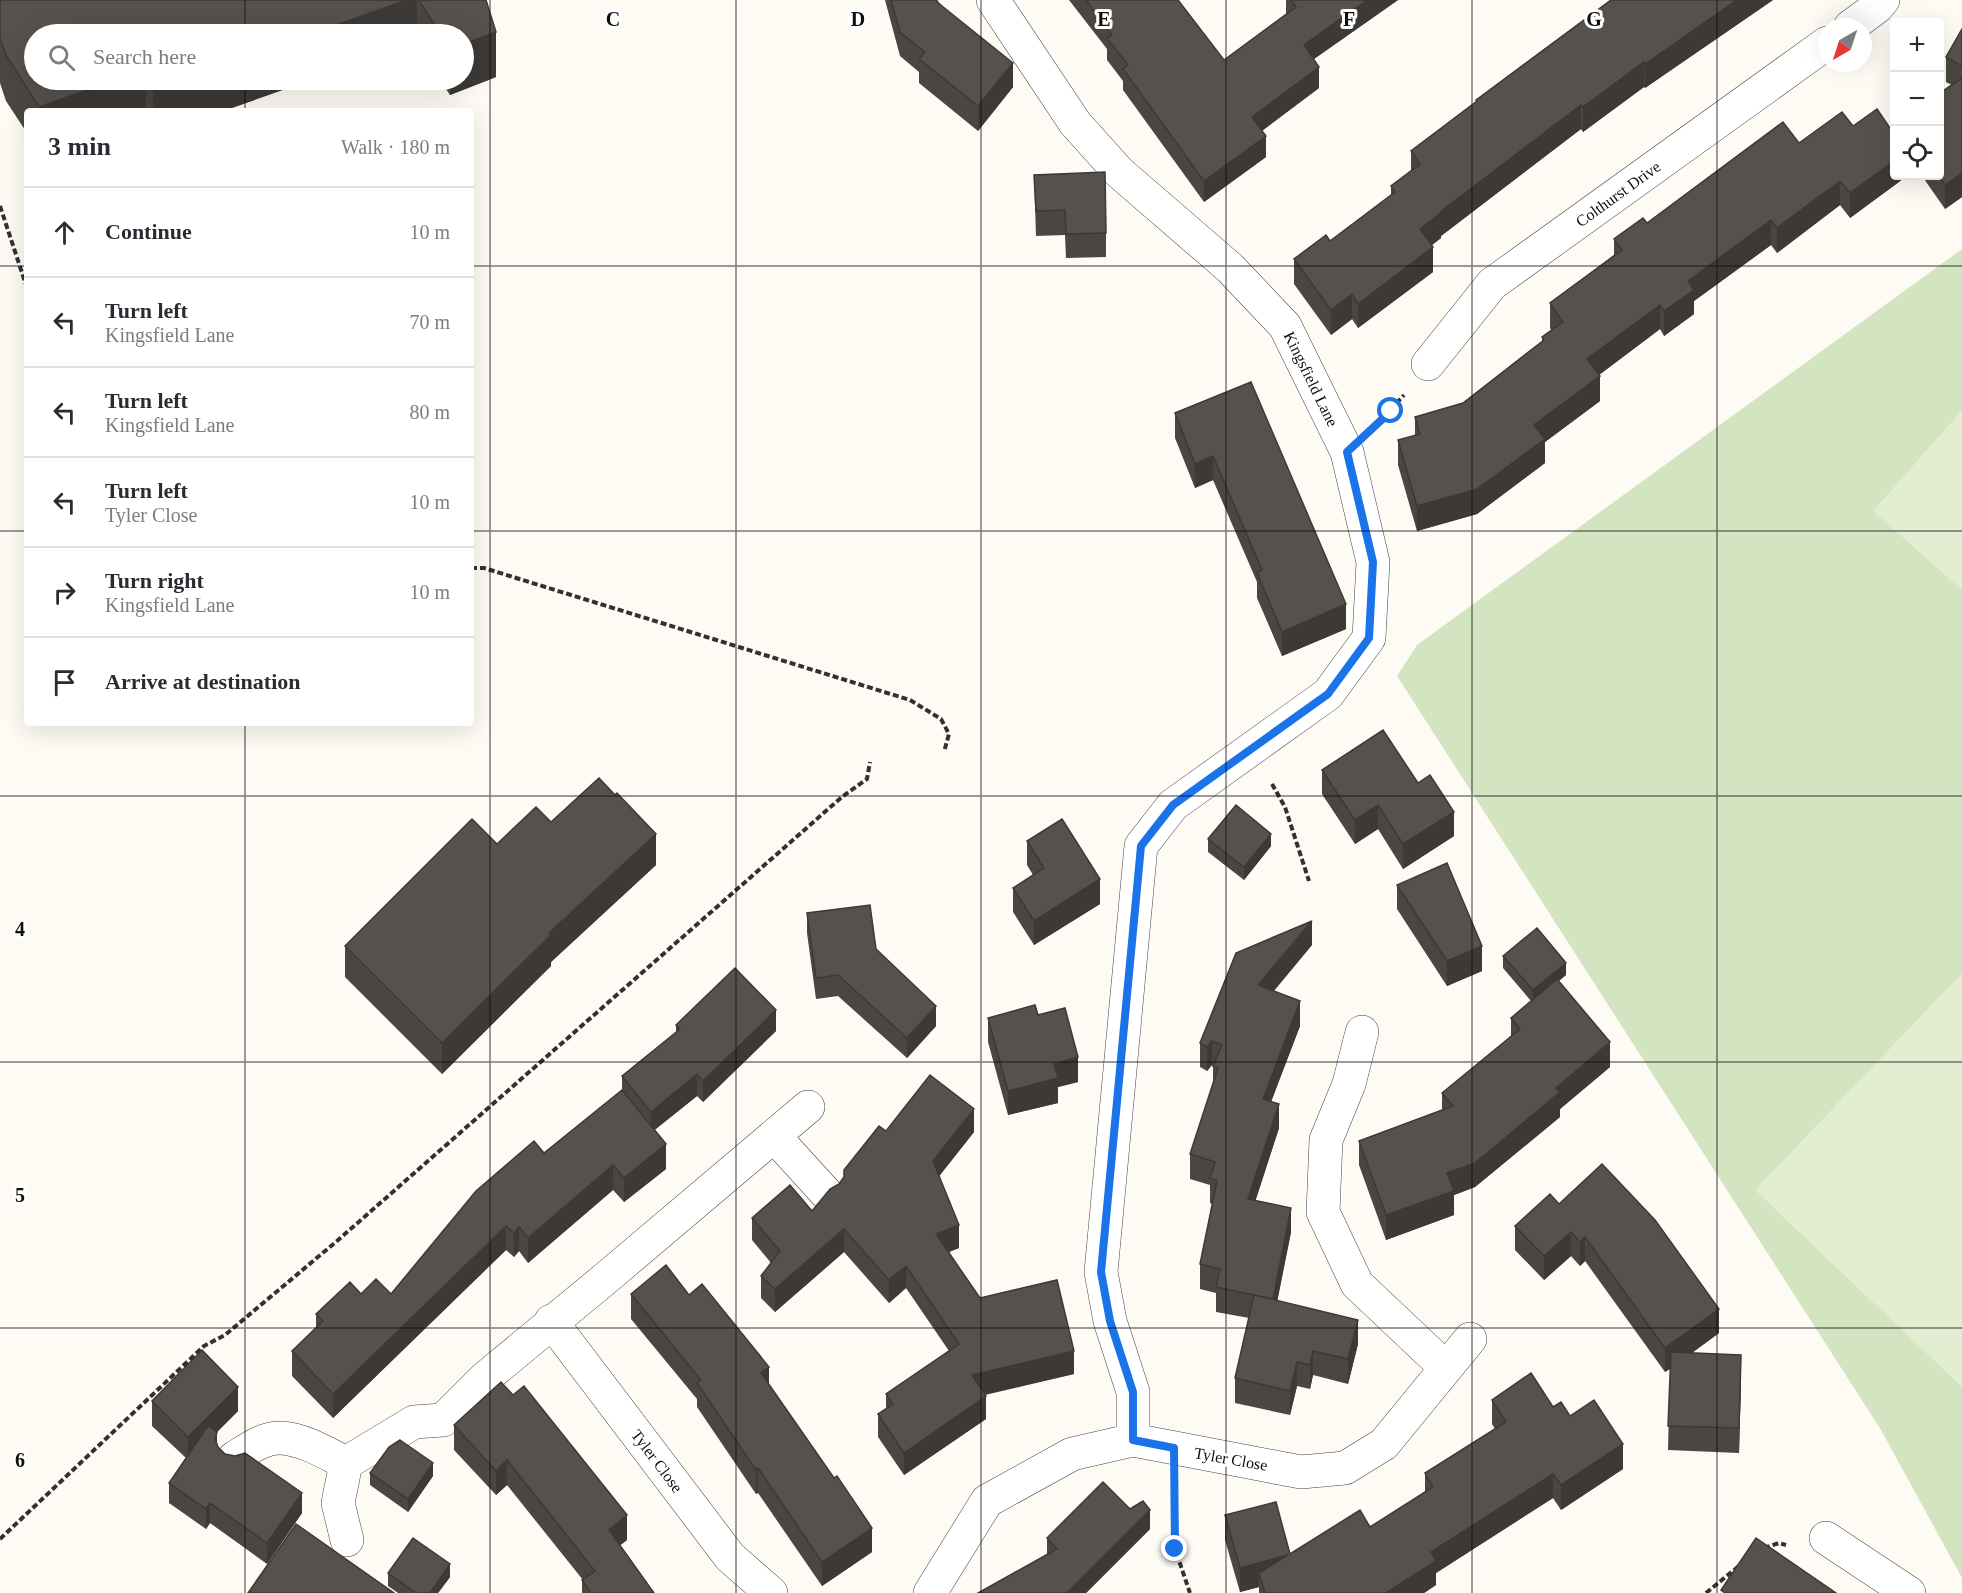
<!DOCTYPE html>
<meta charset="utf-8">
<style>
:root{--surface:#fff;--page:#f2f2f3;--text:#2b2b33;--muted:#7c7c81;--line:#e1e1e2}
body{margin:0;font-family:"Times New Roman",serif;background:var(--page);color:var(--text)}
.controls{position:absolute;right:18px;top:18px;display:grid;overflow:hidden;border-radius:6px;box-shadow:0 6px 24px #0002}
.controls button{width:54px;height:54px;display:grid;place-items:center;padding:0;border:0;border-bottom:2px solid var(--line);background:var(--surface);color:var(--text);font:30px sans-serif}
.compass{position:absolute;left:1818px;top:18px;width:54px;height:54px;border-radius:50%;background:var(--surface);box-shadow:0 6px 24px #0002;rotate:219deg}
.stop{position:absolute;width:18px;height:18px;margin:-14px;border:4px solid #1a73e8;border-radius:50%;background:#fff}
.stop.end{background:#1a73e8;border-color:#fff;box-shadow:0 2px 6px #0008}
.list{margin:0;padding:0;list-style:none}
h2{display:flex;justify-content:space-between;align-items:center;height:78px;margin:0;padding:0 24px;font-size:26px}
h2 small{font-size:20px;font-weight:400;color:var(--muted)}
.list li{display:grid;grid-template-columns:39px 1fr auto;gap:18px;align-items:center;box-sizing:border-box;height:90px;padding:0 24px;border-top:2px solid var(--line)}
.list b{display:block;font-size:22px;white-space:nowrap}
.list p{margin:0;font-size:20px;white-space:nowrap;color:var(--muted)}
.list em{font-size:20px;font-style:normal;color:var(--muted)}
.icon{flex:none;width:33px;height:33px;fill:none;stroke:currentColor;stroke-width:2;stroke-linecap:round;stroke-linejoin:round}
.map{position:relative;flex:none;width:1962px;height:1593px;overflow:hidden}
.search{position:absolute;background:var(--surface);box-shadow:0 6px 24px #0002;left:24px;top:24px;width:450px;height:66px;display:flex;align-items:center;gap:15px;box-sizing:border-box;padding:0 21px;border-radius:33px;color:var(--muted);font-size:22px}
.panel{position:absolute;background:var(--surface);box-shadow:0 6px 24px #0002;left:24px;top:108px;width:450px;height:618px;border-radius:6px}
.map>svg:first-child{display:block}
.green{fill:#d3e4c0}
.pitch{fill:#e3edd1}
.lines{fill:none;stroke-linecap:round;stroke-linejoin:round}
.minor-casing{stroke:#424242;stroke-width:34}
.path{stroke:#313131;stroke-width:4;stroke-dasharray:6 3;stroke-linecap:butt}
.minor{stroke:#fff;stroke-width:33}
.wall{fill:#4b4642}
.shaded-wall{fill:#3d3936}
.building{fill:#57514d;stroke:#3d3936;stroke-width:1.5}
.route{stroke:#1a73e8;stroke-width:8}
.grid{fill:none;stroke:#0f0f0f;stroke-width:1.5;stroke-opacity:0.55}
.labels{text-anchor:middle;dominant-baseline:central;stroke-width:6;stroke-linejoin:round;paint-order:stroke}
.street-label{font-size:16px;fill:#0f0f0f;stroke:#fff}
.grid-label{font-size:20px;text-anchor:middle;font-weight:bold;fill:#0f0f0f;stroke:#fff;stroke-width:6;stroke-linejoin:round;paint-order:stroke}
</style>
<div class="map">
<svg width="1962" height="1593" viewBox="0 0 1962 1593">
<rect width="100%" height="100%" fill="#fdfbf3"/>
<path class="green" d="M1962 249V1578L1881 1430 1397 676 1417 645Z"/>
<path class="pitch" d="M1962 410V590L1873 511Z
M1962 973V1387L1755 1190Z"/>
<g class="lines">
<defs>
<path id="minor" d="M993 0 1075 123 1119 172 1230 268 1285 326 1347 452 1373 562 1369 638 1328 694 1173 805 1141 846 1101 1272 1110 1321 1133 1392V1440
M1850 27 1877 7 1883 0
M1428 364 1492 284 1827 43
M1362 1032 1349 1084 1326 1140 1323 1212 1357 1284 1446 1368
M774 1136 826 1193
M551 1321 730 1557 771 1593
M234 1458C247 1450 264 1437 281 1438 303 1439 326 1453 346 1463
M1826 1538 1909 1593
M347 1540 338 1503 346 1463 414 1422 443 1420 485 1378 606 1278 808 1107
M930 1593 987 1501 1072 1454 1133 1440 1301 1472 1345 1468 1384 1444 1470 1339"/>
</defs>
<use href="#minor" class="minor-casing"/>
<path class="path" d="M0 206 27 288
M1378 423 1404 395
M471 568H484L910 700 941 719 949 734 944 752
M1272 784 1285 807 1309 881
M1174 1491 1175 1549 1190 1593
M0 1539 204 1346 225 1335 337 1241 843 796 867 779 870 762
M1764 1548 1779 1543 1786 1545
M1706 1593 1739 1566"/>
<use href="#minor" class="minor"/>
</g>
<path class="wall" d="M0 0H486L496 77 450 95 440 80H464V34H34V80H311L223 111H27V133L6 101 0 83Z
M885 0H937L1013 87 978 131 919 83V72L900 56Z
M1069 0H1178L1224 60 1286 14V0H1398L1314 59 1319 88 1262 131 1266 157 1204 202 1123 90V81L1107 60V49Z
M1611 0H1773L1645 88 1644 87 1583 132 1581 129 1441 236V238L1432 245 1433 272 1358 328 1352 319 1331 335 1294 284V259L1330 241 1391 195V186L1411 171V151L1476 102V100Z
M1962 29V197L1945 209 1922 176H1940L1952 85 1946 82V57Z
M1853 126 1907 176 1850 218 1840 205 1777 253 1771 245 1694 301V314L1664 336 1660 329 1599 375 1600 401 1545 442V463L1477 514 1417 531 1398 465V440L1415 436V417L1463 403 1542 342V337L1551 330 1550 328V303L1614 255V239L1647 223 1799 143Z
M1034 175 1106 233V257L1066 258 1065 235 1036 236Z
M1251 382 1346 629 1282 656 1257 598V582L1213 480 1195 488 1175 438V413Z
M1322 770 1454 836 1403 869 1378 829 1355 844 1322 794Z
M551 822 656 865 551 962V966L442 1074 345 977V946L497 844Z
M1208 839 1271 846 1244 880 1208 852Z
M1027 841 1100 904 1034 945 1013 912V888L1033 875 1027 865Z
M1397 885 1482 971 1447 986 1397 909Z
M807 913 876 949 936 1026 907 1058 838 996 816 999 807 933Z
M1312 945 1274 991 1300 1026 1271 1101 1279 1128 1255 1201 1291 1232 1277 1301 1358 1344 1348 1384 1313 1375 1310 1389 1297 1386 1290 1415 1235 1403V1378L1249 1318 1216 1312V1293L1200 1289V1264L1212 1204 1210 1203V1185L1190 1179V1154L1213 1083V1066L1212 1065 1207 1071 1200 1067V1043Z
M1503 956 1566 975 1558 981 1610 1067 1560 1109V1117L1475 1187 1454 1195V1215L1386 1240 1359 1165V1141L1442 1110V1093L1511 1036V1018L1531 1001 1503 968Z
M1038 1015 1078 1082 1058 1087V1103L1008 1115 988 1042V1018Z
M676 1025 776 1031 703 1102 697 1096 654 1130 666 1169 624 1202 613 1190 528 1263 519 1251 514 1257 506 1250 333 1418 292 1376V1351L316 1328V1314L361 1294H391L544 1153 622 1091V1076L676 1033Z
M886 1131 974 1132 939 1176 959 1248 949 1252 980 1298 1074 1374 985 1394 986 1419 904 1475 878 1437V1414L886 1409V1394L949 1351 906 1288 889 1303 844 1252 775 1312 761 1298V1276L771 1263 752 1240V1218L812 1211 839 1184Z
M1559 1204 1719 1333 1692 1353 1741 1379 1739 1453 1668 1450 1670 1369 1665 1372 1585 1261 1580 1266 1571 1256 1544 1280 1515 1250V1226Z
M631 1294 689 1295 769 1385 834 1478 872 1552 822 1586 758 1493 756 1494 697 1407V1399L631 1319Z
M1492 1400 1553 1407 1570 1416 1623 1469 1561 1510 1553 1498 1436 1573V1585L1424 1593H1259V1587L1240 1592 1225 1540V1515L1290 1554 1370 1527 1425 1492V1473L1495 1429 1492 1424Z
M152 1401 238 1411 217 1432V1443L218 1447 225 1454 302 1513 267 1564 210 1523 206 1529 169 1503V1483L186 1458 152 1426Z
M454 1425 627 1540 620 1545 654 1593H582V1580H583L507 1485 496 1495 454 1450Z
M370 1473 433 1476 408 1512 370 1485Z
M1150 1529 1086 1593H978L1047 1555V1538Z
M388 1573 450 1577 438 1593H398L388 1586Z"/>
<path class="shaded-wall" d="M407 0H417V34H311Z
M1367 0H1398L1304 66V45Z
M1737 0H1773L1645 88V64Z
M496 32V77L450 95V80H464V44Z
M1644 62V87L1583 132V107Z
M1013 63V87L978 131V106Z
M1319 67V88L1252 138V117Z
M116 80H146V111H39V107Z
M185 80H311L223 111H153V91Z
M1581 105V129L1441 236V238L1420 254V229L1440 212Z
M1266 136V157L1204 202V181Z
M1894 161V176H1907L1850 218V193Z
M1962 173V197L1945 209V185Z
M1840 181V205L1777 253V228Z
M1771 220V245L1694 301V314L1664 336V311L1688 281Z
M1433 247V272L1358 328V304Z
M1352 294V319L1331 335V310Z
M1660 305V329L1587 384V359Z
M1600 376V401L1545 442V463L1477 514 1417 531V506L1534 425Z
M1213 456V480L1195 488V464Z
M1346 604V629L1282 656V632Z
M1378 805V829L1355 844V820Z
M1454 812V836L1403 869V844Z
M656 834V865L551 962V966L442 1074V1043L549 933Z
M1271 834V846L1244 880V867Z
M1100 879V904L1034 945V921Z
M1312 921V945L1258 1009V985Z
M1482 946V971L1447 986V961Z
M1566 963V975L1533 1003V990Z
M1300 1001V1026L1263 1123V1099Z
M936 1006V1026L907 1058V1038Z
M776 1010V1031L703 1102V1081Z
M1212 1041V1065L1207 1071V1047Z
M1610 1042V1067L1560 1109V1117L1475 1187 1454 1195V1215L1386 1240V1215L1447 1173 1556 1088Z
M1078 1057V1082L1058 1087V1103L1008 1115V1091L1054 1064Z
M697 1074V1096L651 1133V1112Z
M1279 1104V1128L1248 1224V1199Z
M974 1109V1132L933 1184V1161Z
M666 1144V1169L624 1202V1178Z
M613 1165V1190L528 1263V1238Z
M1291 1208V1232L1273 1323V1299Z
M959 1225V1248L936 1257V1234Z
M506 1226V1250L333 1418V1394Z
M519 1227V1251L514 1257V1233Z
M844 1229V1252L775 1312V1289Z
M1571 1232V1256L1544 1280V1256Z
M1585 1237V1261L1580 1266V1242Z
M906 1266V1288L889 1303V1280Z
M1719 1309V1333L1665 1372V1348Z
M1358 1320V1344L1348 1384V1359Z
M1074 1351V1374L972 1398V1375Z
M1313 1351V1375L1310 1389V1365Z
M1741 1355V1379L1739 1453V1428Z
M1297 1362V1386L1290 1415V1391Z
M769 1367V1391L761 1373Z
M238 1387V1411L217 1432V1452L188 1461V1437Z
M986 1396V1419L904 1475V1453Z
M1623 1444V1469L1561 1510V1485Z
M507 1460V1485L496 1495V1471Z
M433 1463V1476L408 1512V1499Z
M758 1468V1493L756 1494V1470Z
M1553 1474V1498L1436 1573V1585L1424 1593H1386L1431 1552Z
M302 1493V1513L267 1564V1543Z
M210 1503V1523L206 1529V1509Z
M1150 1510V1529L1086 1593H1067Z
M627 1515V1540L609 1554V1530Z
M872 1528V1552L822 1586V1562Z
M1288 1555 1259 1573V1587L1240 1592V1568Z
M450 1564V1577L438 1593H430Z"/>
<path class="building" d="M0 0H407L311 34H34V80H116L39 107 6 55 0 38Z
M419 0H486L496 32 464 44V34H440Z
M891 0H937V2L1013 63 978 106 919 59 925 52 900 32Z
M1086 0H1178L1224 60 1296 7 1291 0H1367L1304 45 1319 67 1252 117 1266 136 1204 181 1123 69 1128 65 1107 38 1112 35Z
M1611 0H1737L1645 64 1644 62 1583 107 1581 105 1440 212 1441 213 1420 229 1433 247 1358 304 1352 294 1331 310 1294 259 1326 235 1330 241 1395 192 1391 186 1420 164 1411 151 1477 101 1476 100Z
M1962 29V66L1946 57Z
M1962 78V173L1945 185 1939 176H1940V93Z
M150 80H185L153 91Z
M1877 109 1894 134V161L1850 193 1840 181 1777 228 1771 220 1688 281 1694 290 1664 311 1660 305 1587 359 1600 376 1534 425 1545 439 1477 489 1417 506 1398 440 1420 434 1415 417 1463 403 1544 340 1542 337 1563 322 1550 303 1622 250 1614 239 1643 218 1647 223 1783 122 1799 143 1842 112 1853 126Z
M1105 172 1106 233 1066 234 1065 210 1036 211 1034 175Z
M1251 382 1346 604 1282 632 1257 573 1262 570 1213 456 1195 464 1175 413Z
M1383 730 1418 783 1430 775 1454 812 1403 844 1378 805 1355 820 1322 770Z
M599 778 615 795 617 793 656 834 549 933 551 935 442 1043 345 946 472 819 497 844 536 807 551 822Z
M1236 805 1271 834 1244 867 1208 839Z
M1062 819 1100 879 1034 921 1013 888 1044 868 1027 841Z
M1447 863 1482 946 1447 961 1397 885Z
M870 905 876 949 936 1006 907 1038 838 975 816 978 807 913Z
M1312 921 1258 985 1300 1001 1263 1099 1279 1104 1248 1199 1291 1208 1273 1299 1216 1287 1220 1269 1200 1264 1217 1181 1210 1178 1215 1162 1190 1154 1218 1068 1213 1066 1222 1045 1212 1041 1207 1047 1200 1043 1236 953Z
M1537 928 1566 963 1533 990 1503 956Z
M735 968 776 1010 703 1081 697 1074 651 1112 622 1076 680 1029 676 1025Z
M1557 979 1610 1042 1556 1088 1560 1092 1475 1163 1447 1173 1454 1191 1386 1215 1359 1141 1453 1106 1442 1093 1520 1029 1511 1018Z
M1035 1005 1038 1015 1065 1008 1078 1057 1054 1064 1058 1078 1008 1091 988 1018Z
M930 1075 974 1109 933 1161 959 1225 936 1234 980 1298 1057 1280 1074 1351 972 1375 986 1396 904 1453 878 1414 893 1404 886 1394 959 1344 906 1266 889 1280 844 1229 775 1289 761 1276 780 1251 752 1218 790 1185 812 1211 830 1189 839 1184 844 1177V1170L879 1126 886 1131Z
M622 1090 666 1144 624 1178 613 1165 528 1238 519 1227 514 1233 506 1226 333 1394 292 1351 323 1321 316 1314 350 1282 361 1294 376 1279 391 1294 476 1191 534 1141 544 1153Z
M1602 1164 1655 1220 1719 1309 1665 1348 1585 1237 1580 1242 1571 1232 1544 1256 1515 1226 1550 1194 1559 1204Z
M666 1265 689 1295 702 1284 769 1367 761 1373 834 1478 837 1476 872 1528 822 1562 758 1468 756 1470 697 1383 701 1380 631 1294Z
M1254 1295 1358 1320 1348 1359 1313 1351 1310 1365 1297 1362 1290 1391 1235 1378Z
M202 1350 238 1387 188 1437 152 1401Z
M1671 1352 1741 1355 1739 1428 1668 1426Z
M1531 1373 1553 1407 1561 1402 1570 1416 1594 1400 1623 1444 1561 1485 1553 1474 1431 1552 1436 1561 1386 1593H1265L1259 1573 1288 1555 1240 1568 1225 1515 1276 1502 1290 1554 1360 1510 1370 1527 1433 1487 1425 1473 1506 1422 1492 1400Z
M501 1382 513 1395 524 1386 627 1515 609 1530 654 1593H591L582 1580 595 1571 507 1460 496 1471 454 1425Z
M208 1426 217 1432 215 1439 218 1447 225 1454 235 1456 245 1453 302 1493 267 1543 210 1503 206 1509 169 1483Z
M400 1440 433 1463 408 1499 370 1473 389 1447Z
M1103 1482 1130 1509 1143 1501 1150 1510 1067 1593H978L1057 1549 1047 1538Z
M296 1524 394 1593H248Z
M413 1538 450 1564 430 1593H416L388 1573Z
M1756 1538 1836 1593H1725L1721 1590Z"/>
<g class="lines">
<path class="route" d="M1175 1549 1174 1448 1133 1440V1392L1110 1321 1101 1272 1141 846 1173 805 1328 694 1369 638 1373 562 1347 452 1391 411"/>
</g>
<path class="grid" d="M245 0V34M490 0V1593M736 0V1593M981 0V1593M1226 0V1593M1472 0V1593M1717 0V1593M245 80V111M0 266H27M471 266H1962M0 531H27M471 531H1962M245 723V1593M0 796H1962M0 1062H1962M0 1328H1962"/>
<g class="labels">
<g class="street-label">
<text transform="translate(1618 194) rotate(-36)">Colthurst Drive</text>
<text transform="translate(1311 379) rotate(64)">Kingsfield Lane</text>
<text transform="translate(1231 1459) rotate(10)">Tyler Close</text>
<text transform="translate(657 1461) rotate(53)">Tyler Close</text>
</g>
</g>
<g class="grid-label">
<text x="613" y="26">C</text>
<text x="858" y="26">D</text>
<text x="1104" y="26">E</text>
<text x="1349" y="26">F</text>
<text x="1594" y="26">G</text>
<text x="20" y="936">4</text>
<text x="20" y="1202">5</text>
<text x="20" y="1467">6</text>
</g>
</svg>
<div class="controls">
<button>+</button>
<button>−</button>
<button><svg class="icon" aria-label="locate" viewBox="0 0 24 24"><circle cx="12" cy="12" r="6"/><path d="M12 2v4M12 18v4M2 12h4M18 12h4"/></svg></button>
</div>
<svg class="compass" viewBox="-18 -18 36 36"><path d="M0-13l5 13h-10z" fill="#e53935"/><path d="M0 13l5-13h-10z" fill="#7c7c81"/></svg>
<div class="stop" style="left:1391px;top:411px"></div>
<div class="stop end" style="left:1175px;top:1549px"></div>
<div class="search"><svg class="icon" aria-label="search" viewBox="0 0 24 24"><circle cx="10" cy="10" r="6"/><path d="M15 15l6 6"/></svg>Search here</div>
<section class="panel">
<h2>3 min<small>Walk · 180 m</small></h2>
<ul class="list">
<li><svg class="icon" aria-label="ahead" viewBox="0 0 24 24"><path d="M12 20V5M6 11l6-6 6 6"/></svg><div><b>Continue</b></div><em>10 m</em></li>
<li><svg class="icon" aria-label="left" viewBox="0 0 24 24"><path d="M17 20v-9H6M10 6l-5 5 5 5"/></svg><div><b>Turn left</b><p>Kingsfield Lane</p></div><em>70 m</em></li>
<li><svg class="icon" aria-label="left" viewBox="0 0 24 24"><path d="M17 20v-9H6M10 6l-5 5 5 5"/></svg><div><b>Turn left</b><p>Kingsfield Lane</p></div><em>80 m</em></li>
<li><svg class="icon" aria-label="left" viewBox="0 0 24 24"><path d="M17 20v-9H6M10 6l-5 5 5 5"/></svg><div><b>Turn left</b><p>Tyler Close</p></div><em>10 m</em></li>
<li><svg class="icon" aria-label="right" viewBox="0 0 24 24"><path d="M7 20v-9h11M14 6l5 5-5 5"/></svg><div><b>Turn right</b><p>Kingsfield Lane</p></div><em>10 m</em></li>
<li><svg class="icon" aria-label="arrive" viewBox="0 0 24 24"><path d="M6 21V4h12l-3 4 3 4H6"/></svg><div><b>Arrive at destination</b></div></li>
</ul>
</section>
</div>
